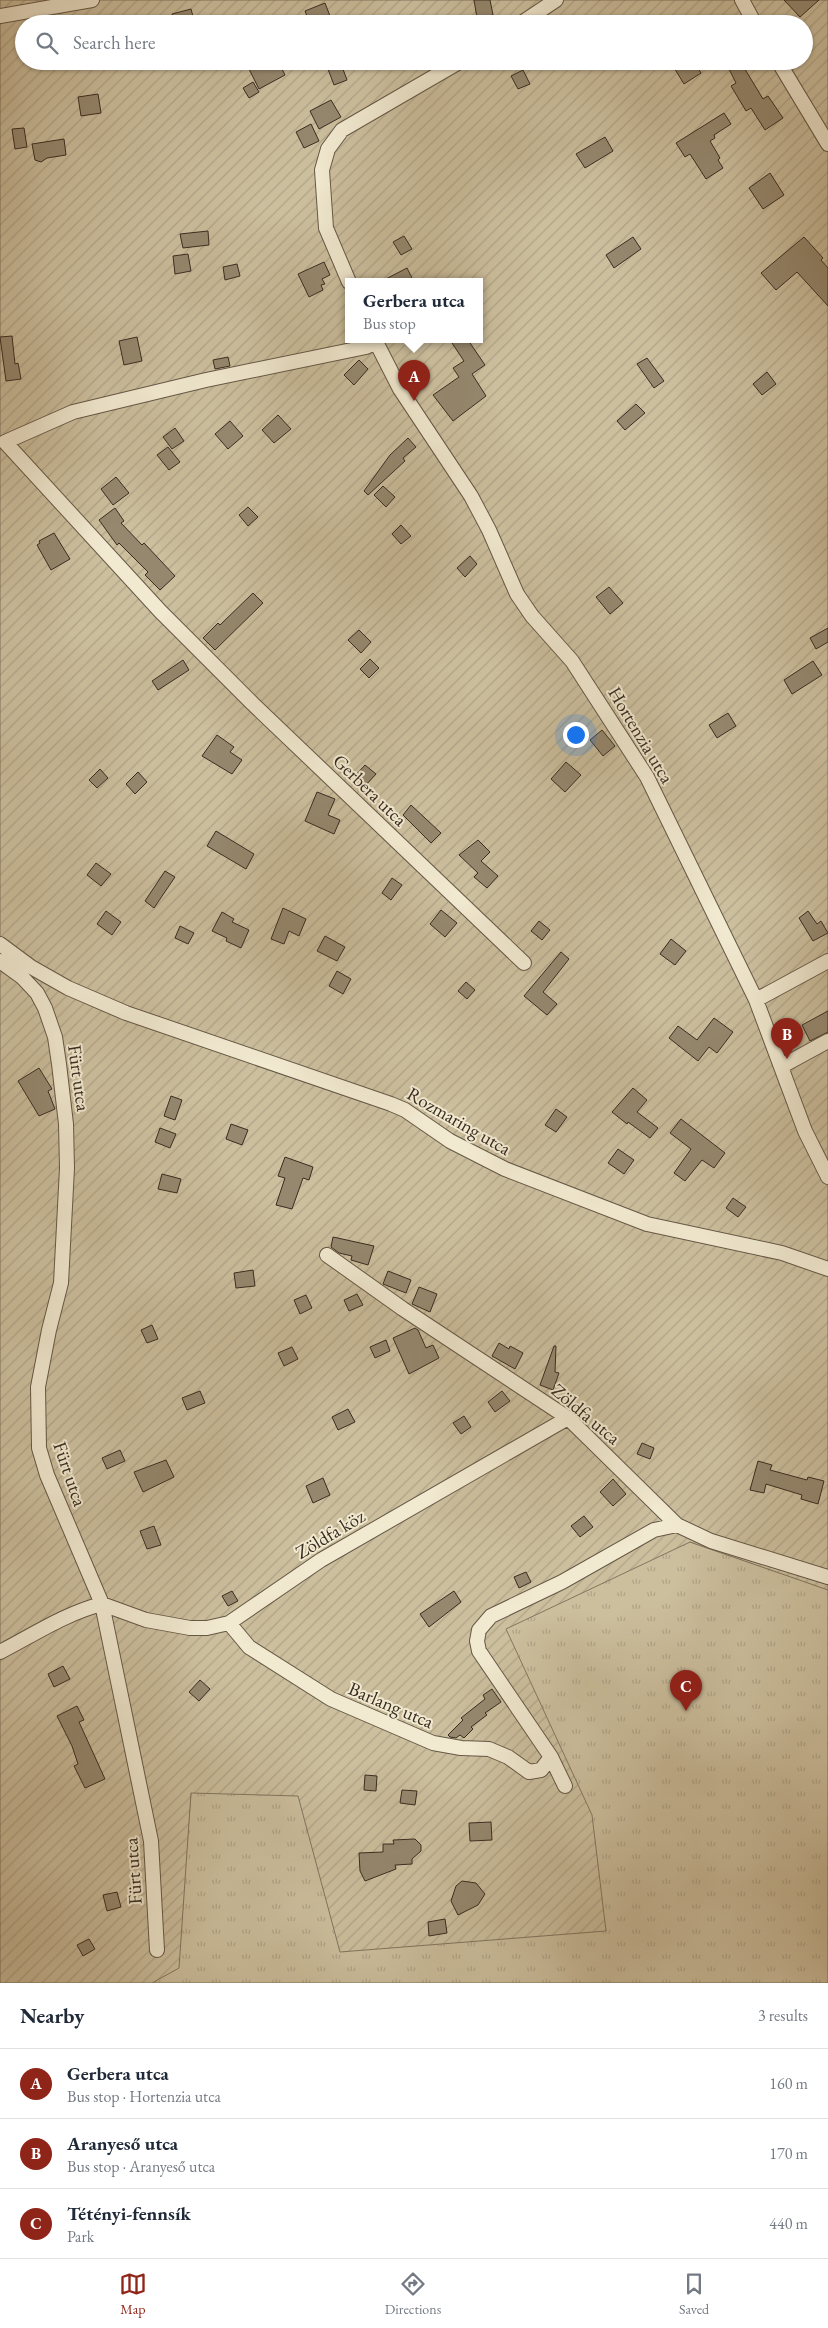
<!DOCTYPE html>
<meta charset="utf-8">
<style>
:root{--surface:#fff;--page:#f2f2f3;--text:#1f2937;--muted:#747a83;--line:#e0e1e3;--accent:#8f2418}
body{margin:0;font-family:"EB Garamond",serif;background:var(--page);color:var(--text)}
.you{position:absolute;left:575px;top:734px;width:18px;height:18px;margin:-12px;border:4px solid #fff;border-radius:50%;background:#1a73e8;box-shadow:0 0 0 8px #1a73e833}
.badge{display:grid;place-items:center;width:32px;height:32px;border-radius:50%;background:var(--accent);color:#fff;font-size:16px;font-weight:700}
.pin{position:absolute;translate:-50% -41px;filter:drop-shadow(0 1px 2px #0008)}
.pin::after{content:'';position:absolute;top:26px;width:18px;height:15px;background:inherit;clip-path:polygon(0 0,100% 0,50% 100%)}
.popup{position:absolute;left:345px;top:278px;width:138px;height:65px;box-sizing:border-box;display:grid;place-content:center;border-radius:0px;background:var(--surface);filter:drop-shadow(0 1px 4px #0005);font-size:16px;white-space:nowrap;color:var(--muted)}
.popup b{font-size:19px;color:var(--text)}
.popup::after{content:'';position:absolute;left:50%;top:100%;margin-left:-10px;border:10px solid transparent;border-top-color:var(--surface)}
.list{margin:0;padding:0;list-style:none}
h2{display:flex;justify-content:space-between;align-items:center;height:65px;margin:0;padding:0 20px;font-size:21px}
h2 small{font-size:16px;font-weight:400;color:var(--muted)}
.list li{display:grid;grid-template-columns:32px 1fr auto;gap:15px;align-items:center;box-sizing:border-box;height:70px;padding:0 20px;border-top:1px solid var(--line)}
.list b{display:block;font-size:19px;white-space:nowrap}
.list p{margin:0;font-size:16px;white-space:nowrap;color:var(--muted)}
.list em{font-size:16px;font-style:normal;color:var(--muted)}
.icon{flex:none;width:28px;height:28px;fill:none;stroke:currentColor;stroke-width:2;stroke-linecap:round;stroke-linejoin:round}
.map{position:relative;flex:none;width:828px;height:1983px;overflow:hidden}
.search{position:absolute;background:var(--surface);box-shadow:0 1px 4px #0004;left:15px;right:15px;top:15px;height:55px;display:flex;align-items:center;gap:12px;box-sizing:border-box;padding:0 18px;border-radius:28px;color:var(--muted);font-size:19px}
.sheet{height:275px;background:var(--surface)}
nav{display:flex;justify-content:space-around;align-items:center;box-sizing:border-box;height:70px;border-top:1px solid var(--line);background:var(--surface);font-size:14px;color:var(--muted)}
nav a{display:grid;justify-items:center;gap:2px}
nav .on{color:var(--accent)}
.map>svg:first-child{display:block}
.grass{fill:url(#grass-tufts);stroke:#827660}
.garden{fill:url(#garden-furrows);stroke:#827660;fill-rule:evenodd}
.building{fill:#95886f;stroke:#392c21}
.lines{fill:none;stroke-linecap:round;stroke-linejoin:round}
.minor-casing{stroke:#655846;stroke-width:16}
.minor{stroke:#f1e9d0;stroke-width:14}
.labels{text-anchor:middle;dominant-baseline:central;stroke-width:4;stroke-linejoin:round;paint-order:stroke}
.street-label{font-size:19px;fill:#392c21;stroke:#f1e9d0}
</style>
<div class="map">
<svg width="828" height="1983" viewBox="0 0 828 1983">
<defs>
<pattern id="grass-tufts" width="24" height="20" patternUnits="userSpaceOnUse" patternTransform="scale(1.25)"><rect width="24" height="20" fill="#ccbf9e"/><path d="M3 7l-1-3M5 7V3M7 7l1-3M15 17l-1-3M17 17v-4M19 17l1-3" fill="none" stroke="#b0a488"/></pattern>
<pattern id="garden-furrows" width="10" height="10" patternUnits="userSpaceOnUse" patternTransform="scale(1.25)"><rect width="10" height="10" fill="#ccbf9e"/><path d="M-1 1l2-2M0 10L10 0M9 11l2-2" fill="none" stroke="#b0a488"/></pattern>
</defs>
<rect width="100%" height="100%" fill="#eaddb7"/>
<filter id="stains"><feTurbulence type="fractalNoise" baseFrequency=".004" numOctaves="4"/><feColorMatrix values="0 0 0 0 .2 0 0 0 0 .09 0 0 0 0 .02 0 0 0 .5 -.17"/></filter>
<radialGradient id="worn" r=".72"><stop offset=".6" stop-color="#630" stop-opacity="0"/><stop offset="1" stop-color="#630" stop-opacity=".3"/></radialGradient>
<path class="grass" d="M664 1536 690 1542 828 1589V1983H152L185 1868 191 1793Z"/>
<path class="garden" d="M0 0H828V1590L690 1542 506 1629 592 1815 606 1931 340 1952 298 1796 191 1793 179 1968 152 1983H0ZM24 24H804V61H24ZM349 282H479V340H349Z"/>
<path class="building" d="M474 0H490L493 15 477 18Z
M784 0H819L800 17Z
M325 3 333 24H310L305 11Z
M191 9 195 24H175L172 14Z
M258 61H278L285 75 259 89 248 67Z
M325 61H340L347 80 334 85Z
M670 61H694L701 73 684 84Z
M725 61H740L763 99 768 96 783 118 765 130 751 108 746 111 731 86 736 83Z
M523 70 530 84 518 89 511 76Z
M253 82 259 92 249 98 243 88Z
M98 94 101 113 81 116 78 97Z
M331 100 341 117 319 129 310 111Z
M724 113 731 124 714 135 715 138 710 141 720 158 718 160 723 168 706 179 690 154 685 157 676 143Z
M311 124 319 141 304 148 296 132Z
M24 128 27 147 15 149 12 129Z
M605 137 613 151 585 168 576 154Z
M64 139 66 155 47 158 41 162 35 160 32 144Z
M770 173 784 195 763 209 749 188Z
M208 231 209 245 183 248 180 234Z
M404 236 412 249 401 255 393 242Z
M633 237 641 249 614 268 606 255Z
M804 237 823 258 821 260 828 268V306L797 272 776 290 761 273Z
M188 254 191 271 175 274 173 256Z
M324 262 330 275 322 279 325 284 321 285 323 290 309 297 298 274Z
M237 264 240 276 225 280 223 267Z
M407 268 414 282H380Z
M12 336 15 364 18 363 21 379 6 381 0 337Z
M137 337 142 361 124 365 119 341Z
M450 340H468L485 365 472 374 486 396 453 421 433 395 459 377 453 368 464 361Z
M228 357 230 366 215 369 213 360Z
M647 358 664 381 654 388 637 364Z
M359 360 368 369 354 385 344 375Z
M767 372 776 384 762 395 753 384Z
M636 404 645 413 625 430 617 421Z
M278 415 291 429 274 443 262 430Z
M230 421 243 436 228 449 215 434Z
M175 428 184 441 172 449 163 437Z
M408 438 416 447 403 458 405 461 368 495 364 491 390 455Z
M168 447 180 462 169 470 157 455Z
M116 477 129 493 113 505 101 489Z
M383 486 395 497 386 507 374 495Z
M248 507 258 517 248 526 239 515Z
M115 508 124 521 121 523 142 545 144 543 175 576 160 590 145 575 148 572 119 543 117 545 99 520Z
M401 525 411 536 401 544 392 534Z
M54 533 70 559 51 570 37 545 40 543 39 541Z
M470 556 477 564 465 577 457 568Z
M609 587 623 603 610 614 596 597Z
M253 593 263 603 215 650 203 638 218 623 220 625Z
M828 628V642L816 649 810 638Z
M359 630 371 642 361 653 348 640Z
M370 659 379 668 369 678 360 669Z
M183 660 189 670 158 690 152 681Z
M813 661 822 675 792 694 784 680Z
M728 713 736 726 717 738 709 725Z
M602 730 615 746 603 756 590 740Z
M217 735 234 747 230 752 242 760 232 774 202 756Z
M566 762 581 775 565 792 551 779Z
M365 765 376 774 365 786 354 777Z
M100 769 108 778 97 788 89 780Z
M138 772 147 782 135 794 126 784Z
M317 792 335 799 328 815 340 820 334 834 305 821Z
M411 805 441 833 431 843 403 815Z
M216 831 254 854 246 869 207 846Z
M478 840 490 852 481 861 498 876 487 888 474 877 478 873 459 855Z
M96 863 111 874 101 886 87 875Z
M165 871 175 877 154 908 145 901Z
M392 878 402 885 391 900 382 893Z
M283 908 306 919 299 936 289 931 284 944 271 939Z
M441 910 457 923 445 937 430 924Z
M106 911 121 922 112 935 97 924Z
M808 911 817 924 821 921 828 933 813 941 799 918Z
M222 912 234 919 232 922 249 930 241 948 226 941 227 938 212 931Z
M539 921 550 930 542 940 531 931Z
M180 926 194 933 188 944 175 938Z
M325 936 345 947 337 961 317 951Z
M671 939 686 951 675 965 660 954Z
M561 952 569 959 543 992 557 1004 547 1015 524 996Z
M337 971 351 979 343 994 329 986Z
M466 982 475 990 467 999 458 991Z
M828 1011V1032L810 1041 802 1025Z
M714 1018 733 1032 717 1053 709 1047 698 1061 669 1038 678 1026 697 1040Z
M39 1068 52 1089 48 1091 55 1109 39 1116 18 1081Z
M633 1088 647 1100 637 1112 658 1128 650 1138 628 1122 627 1124 612 1112Z
M171 1096 182 1100 175 1120 164 1116Z
M556 1109 567 1117 556 1132 545 1125Z
M681 1119 725 1153 714 1168 702 1160 685 1181 674 1173 691 1149 670 1133Z
M231 1124 248 1130 242 1145 226 1139Z
M160 1128 176 1134 170 1148 155 1142Z
M618 1149 634 1160 624 1174 608 1163Z
M285 1157 313 1167 309 1180 303 1178 292 1209 276 1205 285 1178 278 1176Z
M162 1174 181 1179 177 1193 158 1189Z
M733 1198 746 1207 738 1217 726 1208Z
M333 1237 374 1246 368 1265 351 1260 352 1256 339 1253 331 1247Z
M253 1270 255 1286 236 1288 234 1273Z
M388 1271 411 1280 406 1293 383 1284Z
M419 1287 437 1294 430 1312 412 1304Z
M357 1294 363 1305 349 1311 344 1300Z
M306 1295 312 1308 300 1314 294 1300Z
M152 1325 158 1339 147 1343 141 1330Z
M415 1328 418 1330 426 1348 433 1345 439 1358 409 1374 393 1338Z
M386 1340 390 1351 375 1358 370 1347Z
M499 1343 509 1349 510 1346 523 1353 515 1369 492 1356Z
M554 1346H556L555 1372 559 1373 553 1390 540 1385Z
M292 1347 298 1359 284 1366 278 1353Z
M200 1391 205 1403 187 1410 182 1398Z
M502 1391 510 1401 495 1412 488 1402Z
M348 1409 355 1422 338 1430 332 1417Z
M464 1416 471 1427 461 1434 453 1423Z
M642 1443 654 1448 650 1459 637 1454Z
M120 1450 125 1461 107 1469 102 1458Z
M166 1460 174 1477 143 1492 134 1472Z
M758 1461 772 1465 770 1470 807 1480 808 1477 824 1481 818 1504 801 1499 802 1495 766 1484 764 1493 750 1490Z
M323 1478 330 1495 313 1503 306 1486Z
M613 1479 626 1494 613 1506 600 1492Z
M584 1516 593 1527 580 1537 571 1526Z
M154 1526 161 1545 147 1549 140 1531Z
M526 1572 531 1582 519 1588 514 1577Z
M232 1591 238 1601 228 1606 222 1596Z
M454 1591 461 1602 429 1627 420 1614Z
M63 1666 70 1679 54 1687 48 1674Z
M200 1680 210 1689 199 1701 189 1692Z
M492 1689 501 1702 485 1713 487 1715 471 1727 473 1729 464 1738 460 1735 456 1738 450 1737 448 1735 463 1720 461 1718 485 1699 483 1695Z
M77 1706 84 1720 79 1722 105 1779 85 1788 74 1766 78 1764 72 1746 57 1716Z
M365 1775 377 1776 376 1791 364 1790Z
M402 1790 417 1791 415 1805 400 1803Z
M491 1822 492 1840 470 1841 469 1823Z
M415 1839 421 1845V1851L412 1859V1864L395 1865 396 1869 365 1881 360 1871 359 1853 383 1852V1844H394L393 1840Z
M462 1881 476 1883 485 1894 478 1905 458 1915 451 1901 456 1886Z
M117 1892 121 1907 107 1911 103 1895Z
M445 1919 447 1933 429 1936 428 1922Z
M89 1939 95 1949 83 1956 77 1945Z"/>
<g class="lines">
<defs>
<path id="minor" d="M742 0 755 24
M0 16 92 0
M520 24 556 0
M778 61 828 144
M349 282 326 228 322 170 328 149 342 130 461 61
M375 340 400 389 471 496 489 530 517 594 532 616 572 661 647 777 756 1000 805 1131 828 1177
M376 342 366 347 206 380 73 412 5 442 160 611 253 704 524 963
M0 944 31 967 68 988 126 1013 391 1104 405 1110 450 1141 505 1169 647 1224 782 1253 828 1269
M0 961 22 977 37 993 45 1008 55 1037 59 1064 66 1124 67 1168 61 1283 49 1330 38 1387 39 1448 47 1475 102 1604 151 1841 157 1950
M756 1000 828 961
M782 1066 828 1041
M327 1255 403 1309 568 1418 677 1525 711 1541 828 1577
M102 1604 146 1620 190 1628H207L229 1623 321 1560 568 1418
M229 1623 249 1647 331 1699 433 1743 461 1748 489 1749 508 1757 529 1772 541 1770 551 1757
M0 1652C33 1635 66 1613 102 1604
M565 1786 551 1757 479 1651 477 1641 479 1630 491 1616 562 1582 654 1530 677 1525"/>
</defs>
<use href="#minor" class="minor-casing"/>
<use href="#minor" class="minor"/>
</g>
<g class="labels">
<g class="street-label">
<text transform="translate(641 735) rotate(59)">Hortenzia utca</text>
<text transform="translate(370 790) rotate(44)">Gerbera utca</text>
<text transform="translate(79 1078) rotate(82)">Fürt utca</text>
<text transform="translate(459 1121) rotate(30)">Rozmaring utca</text>
<text transform="translate(586 1414) rotate(40)">Zöldfa utca</text>
<text transform="translate(70 1474) rotate(71)">Fürt utca</text>
<text transform="translate(330 1534) rotate(-31)">Zöldfa köz</text>
<text transform="translate(391 1705) rotate(23)">Barlang utca</text>
<text transform="translate(133 1871) rotate(-94)">Fürt utca</text>
</g>
</g>
<rect width="100%" height="100%" filter="url(#stains)"/>
<rect width="100%" height="100%" fill="url(#worn)"/>
</svg>
<div class="you"></div>
<div class="pin badge" style="left:414px;top:401px">A</div>
<div class="popup"><b>Gerbera utca</b>Bus stop</div>
<div class="pin badge" style="left:787px;top:1059px">B</div>
<div class="pin badge" style="left:686px;top:1711px">C</div>
<div class="search"><svg class="icon" aria-label="search" viewBox="0 0 24 24"><circle cx="10" cy="10" r="6"/><path d="M15 15l6 6"/></svg>Search here</div>
</div>
<section class="sheet">
<h2>Nearby<small>3 results</small></h2>
<ul class="list">
<li><span class="badge">A</span><div><b>Gerbera utca</b><p>Bus stop · Hortenzia utca</p></div><em>160 m</em></li>
<li><span class="badge">B</span><div><b>Aranyeső utca</b><p>Bus stop · Aranyeső utca</p></div><em>170 m</em></li>
<li><span class="badge">C</span><div><b>Tétényi-fennsík</b><p>Park</p></div><em>440 m</em></li>
</ul>
</section>
<nav>
<a class="on"><svg class="icon" aria-label="map" viewBox="0 0 24 24"><path d="M3 6l6-2 6 2 6-2v14l-6 2-6-2-6 2zM9 4v14M15 6v14"/></svg>Map</a>
<a><svg class="icon" aria-label="directions" viewBox="0 0 24 24"><path d="M12 3l9 9-9 9-9-9zM9 14v-3h6M13 9l2 2-2 2"/></svg>Directions</a>
<a><svg class="icon" aria-label="saved" viewBox="0 0 24 24"><path d="M7 4h10v16l-5-4-5 4z"/></svg>Saved</a>
</nav>
